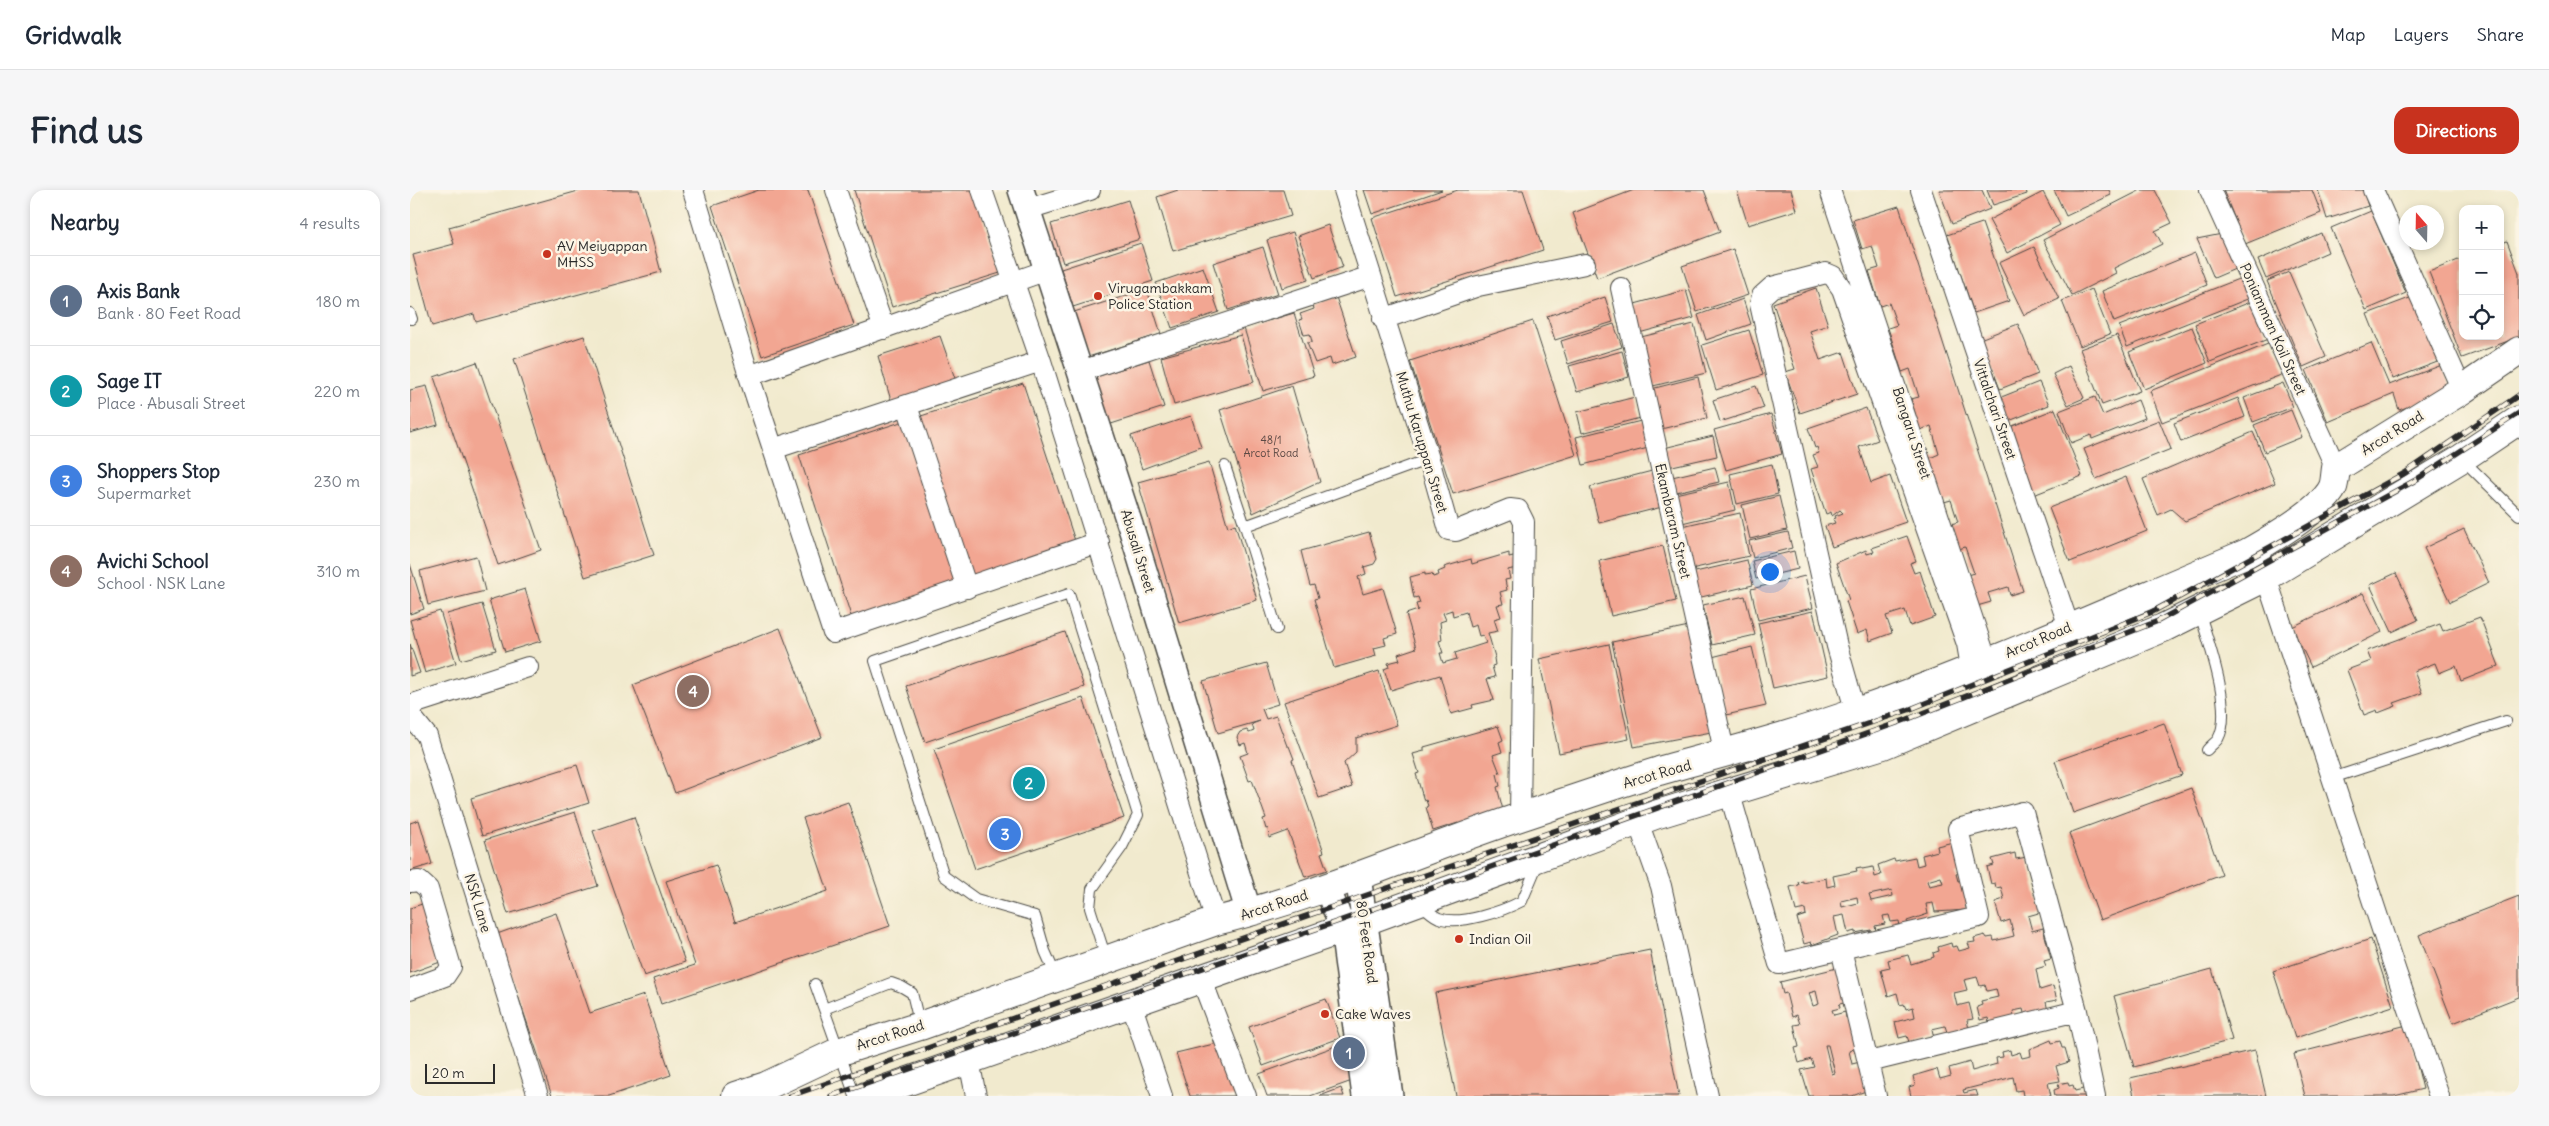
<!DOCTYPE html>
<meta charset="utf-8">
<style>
:root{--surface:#fff;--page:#f6f6f7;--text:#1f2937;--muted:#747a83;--line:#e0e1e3;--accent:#c8321e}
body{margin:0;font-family:Delius,sans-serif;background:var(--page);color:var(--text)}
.controls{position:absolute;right:15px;top:15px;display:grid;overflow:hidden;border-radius:10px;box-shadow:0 2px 8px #0003}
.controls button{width:45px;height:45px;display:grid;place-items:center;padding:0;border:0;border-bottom:1px solid var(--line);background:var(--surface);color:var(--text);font:25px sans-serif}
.compass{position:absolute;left:1989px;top:15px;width:45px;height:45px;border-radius:50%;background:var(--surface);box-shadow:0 2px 8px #0003;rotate:340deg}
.scale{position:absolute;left:15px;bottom:12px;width:70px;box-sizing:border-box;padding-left:5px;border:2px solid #2b2b2b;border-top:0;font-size:14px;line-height:18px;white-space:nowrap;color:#2b2b2b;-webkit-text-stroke:4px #fcf5e5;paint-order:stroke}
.you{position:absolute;left:1359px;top:381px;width:18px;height:18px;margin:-12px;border:4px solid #fff;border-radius:50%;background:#1a73e8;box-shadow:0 0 0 8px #1a73e833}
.badge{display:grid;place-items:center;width:32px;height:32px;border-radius:50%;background:var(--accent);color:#fff;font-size:16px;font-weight:700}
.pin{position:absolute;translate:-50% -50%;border:2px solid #fff;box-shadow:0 1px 5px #0006}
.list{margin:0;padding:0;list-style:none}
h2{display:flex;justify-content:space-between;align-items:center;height:65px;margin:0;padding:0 20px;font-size:21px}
h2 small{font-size:16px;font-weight:400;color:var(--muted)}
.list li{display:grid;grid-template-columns:32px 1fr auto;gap:15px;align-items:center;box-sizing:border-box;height:90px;padding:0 20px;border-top:1px solid var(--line)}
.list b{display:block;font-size:19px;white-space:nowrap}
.list p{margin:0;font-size:16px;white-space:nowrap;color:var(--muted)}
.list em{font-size:16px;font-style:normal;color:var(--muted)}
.icon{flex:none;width:28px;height:28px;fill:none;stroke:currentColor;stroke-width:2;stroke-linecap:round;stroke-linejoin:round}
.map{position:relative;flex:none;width:2109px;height:906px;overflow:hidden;border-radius:15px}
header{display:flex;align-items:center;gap:30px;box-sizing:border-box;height:70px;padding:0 25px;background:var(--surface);border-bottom:1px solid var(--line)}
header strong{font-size:24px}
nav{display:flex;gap:28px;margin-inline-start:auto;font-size:18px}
.intro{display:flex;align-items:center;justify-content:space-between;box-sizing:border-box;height:120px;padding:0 30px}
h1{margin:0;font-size:35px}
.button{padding:12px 22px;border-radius:15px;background:var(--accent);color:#fff;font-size:18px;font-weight:700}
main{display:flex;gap:30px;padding:0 30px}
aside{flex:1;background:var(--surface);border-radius:15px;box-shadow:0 2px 8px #0003}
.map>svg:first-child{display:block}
.building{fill:#f2a692;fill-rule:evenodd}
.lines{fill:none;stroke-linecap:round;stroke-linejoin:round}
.service-casing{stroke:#494843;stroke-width:12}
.minor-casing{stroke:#494843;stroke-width:22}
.tertiary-casing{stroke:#494843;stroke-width:28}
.primary-casing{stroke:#494843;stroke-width:30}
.service{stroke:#fff;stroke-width:10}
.minor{stroke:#fff;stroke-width:20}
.tertiary{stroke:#fff;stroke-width:25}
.primary{stroke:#fff;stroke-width:28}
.rail-casing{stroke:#2b2b2b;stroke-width:5.5}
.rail{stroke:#fcf5e5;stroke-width:4;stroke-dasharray:11;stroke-linecap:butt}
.poi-dot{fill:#c8321e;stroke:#fcf5e5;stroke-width:2}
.labels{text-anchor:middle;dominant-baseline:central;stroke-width:5;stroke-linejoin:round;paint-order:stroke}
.number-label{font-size:11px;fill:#5d4a45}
.poi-label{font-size:14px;fill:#2b2b2b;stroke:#fcf5e5;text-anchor:start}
.street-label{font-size:14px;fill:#2b2b2b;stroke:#fcf5e5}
</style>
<header>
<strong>Gridwalk</strong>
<nav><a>Map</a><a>Layers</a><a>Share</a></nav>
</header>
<div class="intro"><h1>Find us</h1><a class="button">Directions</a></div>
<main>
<aside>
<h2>Nearby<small>4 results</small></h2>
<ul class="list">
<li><span class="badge" style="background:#5c6f8a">1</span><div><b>Axis Bank</b><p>Bank · 80 Feet Road</p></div><em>180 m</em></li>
<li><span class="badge" style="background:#0f9aa8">2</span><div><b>Sage IT</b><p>Place · Abusali Street</p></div><em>220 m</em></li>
<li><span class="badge" style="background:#3f7fe0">3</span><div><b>Shoppers Stop</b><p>Supermarket</p></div><em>230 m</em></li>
<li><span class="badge" style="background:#8d6e63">4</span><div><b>Avichi School</b><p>School · NSK Lane</p></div><em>310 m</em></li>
</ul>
</aside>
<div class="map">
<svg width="2109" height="906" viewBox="0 0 2109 906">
<rect width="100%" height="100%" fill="#fcf5e5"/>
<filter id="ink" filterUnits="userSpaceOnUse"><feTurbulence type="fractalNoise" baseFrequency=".02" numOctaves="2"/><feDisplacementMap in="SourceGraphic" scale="10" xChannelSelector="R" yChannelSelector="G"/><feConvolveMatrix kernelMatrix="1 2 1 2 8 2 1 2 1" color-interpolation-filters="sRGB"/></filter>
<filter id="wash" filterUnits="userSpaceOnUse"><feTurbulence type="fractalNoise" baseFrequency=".0096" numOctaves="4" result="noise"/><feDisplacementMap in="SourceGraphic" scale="20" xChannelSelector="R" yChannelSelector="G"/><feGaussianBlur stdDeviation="1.12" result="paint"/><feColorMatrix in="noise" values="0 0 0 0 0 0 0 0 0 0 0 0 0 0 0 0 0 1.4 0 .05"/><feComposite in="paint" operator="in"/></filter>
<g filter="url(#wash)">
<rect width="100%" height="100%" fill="#f1eace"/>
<g id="blocks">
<path class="building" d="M172 0H229L251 82 66 132 64 124 22 136 3 65 44 54 39 37Z
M349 0H398L444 135 352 166 302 16Z
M444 0H564L590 83 482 117Z
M768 0H873L881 26 763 61 747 7Z
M954 0H1032L962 24Z
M1048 0H1113L1133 60 987 107 962 28Z
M1224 0H1294L1310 42 1187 88 1163 23Z
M1327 0H1381L1387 20 1338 35Z
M1529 0H1572L1580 19 1542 34Z
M1577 0H1616L1617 4 1583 15Z
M1644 0H1699L1701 5 1656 26Z
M1731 0H1745L1762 33 1745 41 1752 54 1704 78 1706 83 1662 105 1633 50Z
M1813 0H1902L1911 23 1835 54Z
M1908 0H1953L1958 16 1917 29Z
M1633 2 1650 35 1597 63 1579 30Z
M718 10 730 49 653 73 641 34Z
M1489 16 1613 401 1600 405 1598 397 1578 403 1581 412 1567 416 1557 385 1564 383 1555 357 1549 359 1541 334 1548 332 1541 310 1534 312 1520 268 1529 264 1521 236 1510 240 1501 209 1509 207 1500 179 1492 182 1478 138 1487 135 1479 113 1470 116 1459 81 1469 78 1462 56 1452 59 1443 30Z
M1961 21 1996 103 1956 120 1921 38Z
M1572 33 1599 111 1564 123 1537 45Z
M918 35 933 77 904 88 888 46Z
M883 42 898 90 872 98 857 50Z
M1911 43 1918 62 1856 89 1848 70Z
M1812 44 1825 79 1804 88 1787 49Z
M2097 51 2109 83V147L2052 168 2019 82 2053 68V146H2090V54Z
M731 53 743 91 663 117 651 79Z
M853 57 868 104 818 120 803 73Z
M1624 57 1649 109 1614 125 1589 73Z
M1323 59 1338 105 1287 122 1272 76Z
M1785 63 1797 95 1704 132 1692 101Z
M793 77 809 122 762 138 746 93Z
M1879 82 1916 167 1893 177 1857 91Z
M1831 88 1840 108 1717 157 1709 136Z
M1406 98 1418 135 1400 141 1410 170 1433 162 1447 204 1390 223 1375 182 1385 179 1363 113Z
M737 99 751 144 678 167 664 122Z
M1682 99 1700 144 1670 156 1652 111Z
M1276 100 1284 128 1229 143 1221 115Z
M2005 106 2030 171 1983 189 1957 124Z
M926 107 946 167 922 175 920 168 905 173 897 153 902 152 900 144 894 145 889 130 892 129 890 124 904 119 903 115Z
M1195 107 1203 132 1145 150 1137 126Z
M1333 109 1341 134 1296 150 1288 125Z
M1843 111 1858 149 1800 172 1785 134Z
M884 123 904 186 853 201 834 138Z
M1123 131 1166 265 1043 304 1000 171Z
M1204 134 1212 157 1158 174 1151 151Z
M1284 134 1296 183 1243 196 1231 147Z
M1608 134 1628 184 1590 199 1570 149Z
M1782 137 1797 173 1734 199 1719 162Z
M1339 140 1353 185 1306 200 1292 155Z
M831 145 844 192 764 215 751 167Z
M1707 145 1730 201 1692 215 1670 159Z
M174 146 244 365 175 387 104 169Z
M530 146 547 194 482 214 468 166Z
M1863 152 1876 183 1752 232 1740 201Z
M1961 153 1979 195 2032 175 2041 201 1989 220 1984 204 1918 232 1896 180Z
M1212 161 1219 187 1167 202 1159 176Z
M739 170 754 217 698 235 683 188Z
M67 172 131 360 88 375 24 187Z
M1659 176 1674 208 1658 215 1643 184Z
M1288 187 1297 228 1251 239 1241 199Z
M1629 192 1639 215 1599 231 1589 208Z
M613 193 667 357 562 391 508 227Z
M1873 193 1883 217 1843 232 1834 208Z
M17 196 28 235 0 243V200Z
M882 196 910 292 843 323 810 220Z
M1346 196 1354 218 1310 232 1303 210Z
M1225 207 1230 228 1172 243 1167 222Z
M1685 207 1693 225 1728 210 1735 228 1682 249 1681 245 1661 253 1649 221Z
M1828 208 1835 227 1771 252 1764 233Z
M1456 218 1468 250 1449 257 1461 293 1480 286 1496 332 1422 357 1415 336 1425 333 1423 329 1426 328 1425 326 1433 323 1430 320 1422 326 1421 322 1416 324 1401 279 1408 277 1403 265 1409 263 1407 257 1405 258 1398 238Z
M1645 219 1672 286 1621 306 1595 239Z
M1881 220 1892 247 1855 262 1844 235Z
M1361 224 1372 264 1316 280 1304 240Z
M781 226 791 257 732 279 721 246Z
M1235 230 1242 257 1173 275 1166 247Z
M1749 230 1761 259 1686 289 1674 259Z
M494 231 548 394 442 429 389 265Z
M1843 242 1865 293 1775 331 1761 319 1748 325 1733 289Z
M1303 246 1307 266 1258 277 1254 258Z
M799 272 818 337 825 334 847 410 769 433 728 292Z
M1362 274 1368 304 1327 314 1320 284Z
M1305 277 1309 292 1266 302 1262 287Z
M1246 280 1256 316 1189 333 1180 297Z
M1716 287 1737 341 1660 372 1639 318Z
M1319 292 1325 320 1272 333 1265 304Z
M1369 306 1377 340 1340 349 1332 315Z
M1330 323 1339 366 1281 379 1272 336Z
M2054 339 2079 393 2040 412 2014 358Z
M959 342 967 369 964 374 954 377 956 384 948 387 953 404 973 398 987 444 974 448 976 455 964 458 966 466 924 478 904 409 908 408 904 395 900 396 891 361Z
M1378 342 1382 358 1343 368 1339 351Z
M1497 346 1506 371 1500 373 1504 383 1510 381 1525 427 1500 436 1495 420 1476 426 1482 443 1460 451 1457 440 1447 444 1436 411 1439 410 1426 373 1456 360 1457 364 1464 362 1462 358Z
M1253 356 1266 411 1201 426 1189 371Z
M1384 361 1388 379 1346 389 1342 371Z
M1099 363V367L1103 366 1106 378 1098 380 1100 389 1095 390 1097 400 1090 402 1093 414 1087 415 1091 427 1084 429 1088 441 1078 443 1085 467 1084 468 1085 475 1082 476 1085 487 1077 489 1084 510 1062 515 1063 518 1041 524 1030 485 981 500 974 479 979 477 978 473 990 470 988 464 1006 458 996 424 1008 420 1006 414 1010 413 1008 407 1004 408 1000 387 1015 383V385L1022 384 1023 387 1029 385 1028 382 1035 379 1034 377 1061 369 1062 374ZM1042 420 1043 426 1056 422 1060 437 1066 435 1069 446 1073 445 1076 453 1045 463 1047 469 1033 473 1030 463H1033L1029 451 1032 450 1030 432 1036 430 1033 423Z
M66 366 75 401 18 415 10 381Z
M1337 370 1343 395 1287 408 1281 383Z
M0 374 14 419 0 424Z
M1986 383 2008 430 1982 442 1960 395Z
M1395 386 1403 418 1348 430 1341 399Z
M115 399 131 451 95 462 79 410Z
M1953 403 1972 442 1901 477 1882 437Z
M1335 406 1345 445 1302 455 1293 415Z
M72 414 86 460 51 470 37 424Z
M30 421 46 473 15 483 0 430Z
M1403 421 1418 486 1363 498 1348 433Z
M2070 427 2089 476 2051 491 2046 476 2029 483 2025 473 2004 481 2012 503 1984 513 1986 516 1968 523 1967 520 1954 525 1937 480 1961 471 1957 461 2030 434 2033 441Z
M1279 436 1301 542 1224 557 1202 452Z
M370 438 412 547 265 603 223 495Z
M655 442 674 497 515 552 496 496Z
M0 454 10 483 0 486Z
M1199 454 1219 549 1149 563 1129 469Z
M1342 457 1356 516 1316 525 1302 467Z
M856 473 868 514 852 519 856 529 866 526 877 556H879L884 569 882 570 914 662 911 663 917 680 895 687 878 641 859 648 858 638 856 639 853 629 856 628 842 590 839 591 830 566 838 563 835 553 830 555 827 547 830 542 837 540 839 543 844 541 842 534 850 531 808 543 793 491Z
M969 481 987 535 946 548V562L934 573 942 597 909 608 874 512Z
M673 508 714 628 565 679 524 559Z
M1754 533 1772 585 1663 623 1645 571Z
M1088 536 1093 550 1089 552 1092 562 1083 565 1090 583 1087 584 1090 596 1087 597 1093 620 1050 637 1048 633 1023 641 1016 617 1018 616 1016 610 1014 611 1006 584 1009 583 1003 564 1014 561V557Z
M167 575 179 613 72 646 61 608Z
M1781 598 1812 685 1690 730 1659 643Z
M438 612 480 736 251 814 243 789 285 775 256 691 306 675 325 732 418 701 393 628Z
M165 622 188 696 98 724 75 650Z
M224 627 275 772 234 786 183 641Z
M9 630 22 674 0 681V633Z
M1543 652 1555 682 1546 684 1548 691 1556 689 1562 713 1555 715 1557 720 1525 722 1523 713 1516 714 1518 724 1497 731 1498 734 1490 736 1489 731 1481 732 1479 725 1473 726 1475 734 1465 736 1466 741 1461 742V740L1445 743V741L1438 743 1434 725 1424 727 1428 745 1402 755 1401 752 1394 754 1387 728 1396 725 1395 719 1386 721 1380 697 1389 695 1388 692 1393 691V693L1416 688 1417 697 1425 695 1423 686 1447 681 1446 678 1451 677 1452 679 1463 677 1465 687 1471 685 1468 675 1484 669 1485 671 1505 667 1507 676 1514 674 1512 665 1528 661 1527 656ZM1531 687 1533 693 1519 696 1517 691ZM1482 700 1483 706 1461 711 1459 705ZM1447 707 1448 713 1432 717 1431 711Z
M1605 663 1606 669 1617 667 1632 722 1618 726 1622 741 1633 738 1641 769 1634 771 1636 776 1626 779 1630 800 1643 796 1647 810 1636 812 1638 821 1615 827 1613 819 1603 821 1605 829 1580 836 1578 828 1570 830 1567 817 1572 815 1571 811 1588 807 1586 799 1577 801 1575 795 1570 796 1567 787 1554 790 1557 800 1544 803 1547 816 1559 813 1563 829 1557 830 1559 839 1538 845 1535 836 1522 839 1524 848 1500 855 1497 846 1489 848 1485 832 1505 827 1503 817 1496 819 1494 814 1490 815 1487 803 1478 806 1471 780 1480 778 1478 770 1498 765 1501 774 1524 767 1523 763 1529 761 1528 757 1541 753 1542 757 1547 756 1549 761 1560 758 1558 753 1565 752 1564 748 1575 745 1577 748 1583 747 1584 751 1604 746 1600 730 1591 733 1585 712 1594 709 1591 697 1586 698 1585 693 1581 694 1577 677 1584 675 1582 669Z
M2109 706V807L2043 833 2009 745Z
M12 714 33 771 0 783V718Z
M146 723 180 823 234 805 261 885 199 906H142L87 744Z
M1961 749 1983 816 1885 848 1863 781Z
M1240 760 1269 906H1046L1025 803Z
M1431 777 1435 813 1429 814 1430 818 1422 820 1424 825 1435 822 1436 828 1440 827 1448 857 1439 861 1442 874 1454 871 1456 901 1442 906H1399L1391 880 1404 877 1401 869 1389 873 1385 858 1389 857 1384 835 1390 834 1387 825 1382 827 1376 803 1373 804 1370 792ZM1406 801 1409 814 1403 816 1399 803ZM1415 855H1418L1425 883 1422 884Z
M1802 779 1822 850 1724 877 1704 806Z
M916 809 930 848 853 876 839 837Z
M1997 835 2013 899 1984 906H1895L1884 864Z
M1641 850 1642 853 1650 851 1652 858H1655L1659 872 1646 876 1650 891 1638 893 1641 906H1613L1612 900 1606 901 1603 887 1553 900 1554 903 1566 900 1568 906H1501L1499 897 1505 895 1503 886 1527 879 1530 889 1541 886 1539 878 1560 872 1562 881 1587 874 1586 868 1593 867 1592 862 1600 860 1601 865 1610 862 1612 868 1621 866 1620 859Z
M808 853 829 906H780L766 863Z
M929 855 942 891 900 906H857L849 884Z
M1845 860 1856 906H1724L1720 888Z
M1658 892 1659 896 1663 895 1665 901 1677 898 1679 906H1645L1644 900 1649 898 1648 894Z
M931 898 934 906H910Z"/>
</g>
</g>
<g filter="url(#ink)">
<use href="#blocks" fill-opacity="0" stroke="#494843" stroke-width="1"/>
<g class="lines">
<defs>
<path id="service" d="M0 123 2 129H0
M2052 269 2109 325
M815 276 835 336
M1789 421C1798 451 1824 521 1808 549 1805 553 1800 556 1797 560
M867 439 835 336 1019 269
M1922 588 2096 531
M1011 714C1016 719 1022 725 1029 728 1050 736 1093 721 1112 711L1129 671
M646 786 635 761 625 726 566 709 534 686 465 471 659 404 728 625 712 657 682 699 680 718 696 768
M405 794 445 906
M414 819 481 793 492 797 502 803 510 836"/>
<path id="minor" d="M283 0 339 186
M426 0 474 139
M572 0 631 171 806 731
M934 0 1019 269 1039 340 1046 341 1100 319 1108 320 1114 332 1110 627
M1420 0 1577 472
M1511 0 1659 437
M1800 0 1926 278
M1963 0 2052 200
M618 19 680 0
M1211 98 1315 565
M973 129 1068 96 1175 74
M631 171 363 259 423 443 689 352
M671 181 961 86
M497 216 557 398
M363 259 339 186 637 80
M1856 387 1986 782 2029 906
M0 515 118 477
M1446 523 1427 456 1350 114 1352 106 1362 97 1416 83 1423 86 1432 99 1557 454 1561 477
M0 525 17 546 128 906
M1319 601 1369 774 1431 759 1466 906
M1228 632 1251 696 1298 906
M0 692 9 691 18 699 41 777 35 786 0 799
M1431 759 1569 727 1548 639 1613 622 1667 821
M791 788 836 906
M721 813 752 906
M559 871 566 906
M1459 872 1667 821 1685 906"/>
<path id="tertiary" d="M611 0 722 341 839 723
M948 687 980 906
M917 697 933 739 955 906"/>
<path id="primary" d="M326 906 356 896 428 862 510 836 806 731C912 705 1010 660 1113 626 1158 611 1204 595 1249 581 1316 562 1384 545 1450 521 1581 475 1708 417 1837 363 1858 351 1913 319 1923 297 1925 291 1925 284 1926 278L2052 200 2109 161
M456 906 933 739 1245 625 1473 555 1753 438 1856 387 2052 268 2109 230"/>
</defs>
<use href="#service" class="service-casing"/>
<use href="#minor" class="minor-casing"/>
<use href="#tertiary" class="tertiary-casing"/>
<use href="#primary" class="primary-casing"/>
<use href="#service" class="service"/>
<use href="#minor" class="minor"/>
<use href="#tertiary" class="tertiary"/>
<use href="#primary" class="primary"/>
<defs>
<path id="rail" d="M380 906 925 716 1498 520 1742 422 1995 283 2109 205
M421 906 932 730 1498 529 1748 431 2004 291 2109 223"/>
</defs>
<use href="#rail" class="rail-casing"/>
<use href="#rail" class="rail"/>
</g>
</g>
<g class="poi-dot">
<circle cx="137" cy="64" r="5"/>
<circle cx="688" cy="106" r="5"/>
<circle cx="1049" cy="749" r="5"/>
<circle cx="915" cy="824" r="5"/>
</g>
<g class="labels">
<g class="number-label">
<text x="861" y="250">48/1<tspan x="861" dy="13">Arcot Road</tspan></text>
</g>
<g class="poi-label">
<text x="147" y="56">AV Meiyappan<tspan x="147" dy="16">MHSS</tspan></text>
<text x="698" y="98">Virugambakkam<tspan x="698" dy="16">Police Station</tspan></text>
<text x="1059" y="749">Indian Oil</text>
<text x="925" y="824">Cake Waves</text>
</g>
<g class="street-label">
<text transform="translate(1863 139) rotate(66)">Poniamman Koil Street</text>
<text transform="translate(1585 219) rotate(71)">Vittalchari Street</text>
<text transform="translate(1502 243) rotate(72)">Bangaru Street</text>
<text transform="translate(1982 243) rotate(-32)">Arcot Road</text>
<text transform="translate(1012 252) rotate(73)">Muthu Karuppan Street</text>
<text transform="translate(1263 331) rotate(77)">Ekambaram Street</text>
<text transform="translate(728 361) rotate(73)">Abusali Street</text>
<text transform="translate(1628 450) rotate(-23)">Arcot Road</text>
<text transform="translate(1247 584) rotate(-16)">Arcot Road</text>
<text transform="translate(68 713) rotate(73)">NSK Lane</text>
<text transform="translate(864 715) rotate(-18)">Arcot Road</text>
<text transform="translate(957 752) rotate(82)">80 Feet Road</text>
<text transform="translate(480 845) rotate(-18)">Arcot Road</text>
</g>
</g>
</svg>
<div class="controls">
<button>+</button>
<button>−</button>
<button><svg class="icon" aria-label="locate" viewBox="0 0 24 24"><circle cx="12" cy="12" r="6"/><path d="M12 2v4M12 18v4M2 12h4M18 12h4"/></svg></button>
</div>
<svg class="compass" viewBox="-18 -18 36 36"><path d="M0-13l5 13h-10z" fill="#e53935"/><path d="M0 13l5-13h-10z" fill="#747a83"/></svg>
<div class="scale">20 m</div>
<div class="you"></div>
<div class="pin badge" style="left:939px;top:863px;background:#5c6f8a">1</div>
<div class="pin badge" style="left:619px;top:593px;background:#0f9aa8">2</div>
<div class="pin badge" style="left:595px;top:644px;background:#3f7fe0">3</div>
<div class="pin badge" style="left:283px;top:501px;background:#8d6e63">4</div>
</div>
</main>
